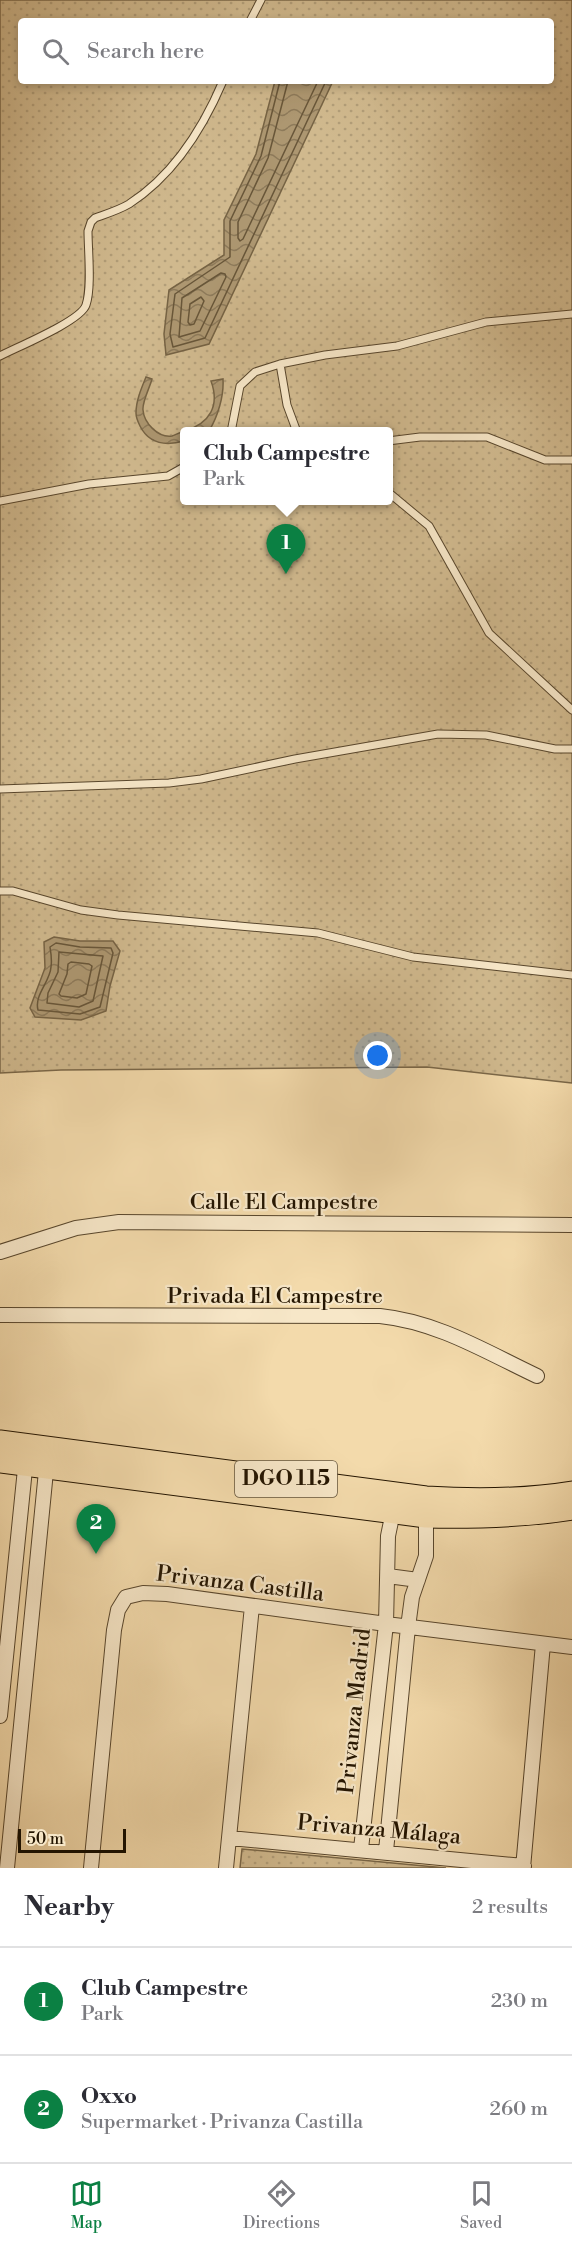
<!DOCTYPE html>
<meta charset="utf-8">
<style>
:root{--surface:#fff;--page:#f2f2f3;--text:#2b2b33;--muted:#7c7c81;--line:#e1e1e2;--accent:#0b8043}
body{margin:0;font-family:"Libre Bodoni",serif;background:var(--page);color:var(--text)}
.scale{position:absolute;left:18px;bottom:15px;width:108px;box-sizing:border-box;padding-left:6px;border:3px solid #241501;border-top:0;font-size:16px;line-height:21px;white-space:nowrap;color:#241501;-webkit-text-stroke:4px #f7e7c8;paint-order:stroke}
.you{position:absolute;left:378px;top:1056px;width:21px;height:21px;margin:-15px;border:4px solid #fff;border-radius:50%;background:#1a73e8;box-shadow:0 0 0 9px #1a73e833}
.badge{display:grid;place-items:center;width:39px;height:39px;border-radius:50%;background:var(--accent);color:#fff;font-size:20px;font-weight:700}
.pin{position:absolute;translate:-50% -50px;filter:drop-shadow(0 2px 3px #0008)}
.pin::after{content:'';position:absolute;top:32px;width:21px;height:18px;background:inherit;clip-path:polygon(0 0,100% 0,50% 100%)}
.popup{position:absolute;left:180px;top:427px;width:213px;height:78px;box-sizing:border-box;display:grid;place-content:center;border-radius:6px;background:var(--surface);filter:drop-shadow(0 2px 4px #0005);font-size:20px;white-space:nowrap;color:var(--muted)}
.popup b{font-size:22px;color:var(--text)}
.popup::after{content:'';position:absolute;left:50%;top:100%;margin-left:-12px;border:12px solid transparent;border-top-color:var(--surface)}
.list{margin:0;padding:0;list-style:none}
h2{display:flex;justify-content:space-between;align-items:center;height:78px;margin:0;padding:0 24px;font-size:26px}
h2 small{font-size:20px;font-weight:400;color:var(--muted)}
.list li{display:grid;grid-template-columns:39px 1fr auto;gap:18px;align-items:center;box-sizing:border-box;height:108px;padding:0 24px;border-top:2px solid var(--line)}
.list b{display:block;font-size:22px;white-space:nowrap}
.list p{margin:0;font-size:20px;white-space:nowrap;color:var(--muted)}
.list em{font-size:20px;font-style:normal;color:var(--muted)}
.icon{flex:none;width:33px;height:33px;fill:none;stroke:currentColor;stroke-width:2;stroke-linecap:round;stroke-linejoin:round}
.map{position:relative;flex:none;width:572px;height:1868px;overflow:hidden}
.search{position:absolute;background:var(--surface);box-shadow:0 3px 9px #0003;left:18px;right:18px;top:18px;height:66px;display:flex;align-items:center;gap:15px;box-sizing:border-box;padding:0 21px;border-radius:6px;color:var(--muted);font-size:22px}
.sheet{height:294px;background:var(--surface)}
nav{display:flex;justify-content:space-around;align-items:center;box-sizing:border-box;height:84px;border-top:2px solid var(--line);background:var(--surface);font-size:16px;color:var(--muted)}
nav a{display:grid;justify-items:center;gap:3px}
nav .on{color:var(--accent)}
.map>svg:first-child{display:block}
.grass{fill:url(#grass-dots);stroke:#7a6748;stroke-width:1.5;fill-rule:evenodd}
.water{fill:url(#water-waves);stroke:#766344;stroke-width:1.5}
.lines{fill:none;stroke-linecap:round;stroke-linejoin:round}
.shore{stroke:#685639;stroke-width:1.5}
.lane-casing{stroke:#58462c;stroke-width:9}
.street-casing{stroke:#58462c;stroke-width:16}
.primary-casing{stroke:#241501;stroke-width:23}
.lane{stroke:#f7e7c8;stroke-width:7}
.street{stroke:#f7e7c8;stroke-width:14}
.primary{stroke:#f3daab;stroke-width:21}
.labels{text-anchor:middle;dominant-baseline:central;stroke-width:4.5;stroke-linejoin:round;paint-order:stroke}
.shield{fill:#f7e7c8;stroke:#63543d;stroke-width:1.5}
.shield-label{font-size:21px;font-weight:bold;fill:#241501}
.street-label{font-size:22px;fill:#241501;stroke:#f7e7c8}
</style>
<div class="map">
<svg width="572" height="1868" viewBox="0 0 572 1868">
<defs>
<pattern id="grass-dots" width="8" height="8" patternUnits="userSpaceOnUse" patternTransform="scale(1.5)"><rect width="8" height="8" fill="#d0b98e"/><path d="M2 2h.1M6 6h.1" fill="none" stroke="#b29e79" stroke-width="1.8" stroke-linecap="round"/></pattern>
<pattern id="water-waves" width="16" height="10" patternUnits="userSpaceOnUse" patternTransform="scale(1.5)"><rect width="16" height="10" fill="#ad9771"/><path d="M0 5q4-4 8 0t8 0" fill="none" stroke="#8d7a5a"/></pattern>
</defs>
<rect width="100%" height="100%" fill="#f3daab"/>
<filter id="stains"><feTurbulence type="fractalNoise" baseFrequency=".00333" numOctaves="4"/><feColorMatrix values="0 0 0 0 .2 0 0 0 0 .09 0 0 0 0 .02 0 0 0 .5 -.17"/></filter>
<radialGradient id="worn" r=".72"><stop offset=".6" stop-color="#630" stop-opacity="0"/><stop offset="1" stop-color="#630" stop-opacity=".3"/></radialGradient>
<path class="grass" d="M0 0H572V1083L427 1067 61 1070 0 1073ZM21 21H551V81H21ZM184 432H388V500H184Z
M242 1849 446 1868H240Z"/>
<path class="water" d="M275 81H333L209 344 166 355 164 334 169 290 224 255V220L256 154Z
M146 377 152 379C150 387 142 402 143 410 144 423 158 438 172 436 175 435 181 432 185 431 210 423 220 406 211 381L223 379C224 396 218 416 209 431L184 432V441C166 446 149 444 140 426 138 422 136 418 136 413 136 401 141 389 146 377Z
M54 937 80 941H113L120 951 110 986 106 1011 81 1020 35 1017 30 1008 45 968 44 942Z"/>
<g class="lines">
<path class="shore" d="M280 81 261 156 230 221V257L175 294 170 334 173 347 205 338 326 81
M288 81 268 158 238 222V238L240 241 243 239 318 81
M221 273 225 274 226 277 200 331 179 337 182 298Z
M201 297 204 301 194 324 190 325 188 322 190 304Z
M56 943 80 947 111 948 113 953 100 1007 80 1014 38 1010C34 995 50 982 51 967 52 961 51 953 50 947Z
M59 952 103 956 93 1001 79 1007 47 1003 48 993 58 972Z
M71 962 89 964 92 966 86 994 77 998 61 996 59 994 67 974 68 964Z"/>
<defs>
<path id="lane" d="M250 21 261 0
M0 356C17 347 81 321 86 305 92 287 88 250 88 231L91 222 95 218C106 214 119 210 129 204 174 175 203 128 223 81
M280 364 287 405 297 432
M231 432 240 386 255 372 280 364 325 355 397 346 486 322 572 314
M388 441 420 437H487L545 460H572
M388 492 429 526 489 633 572 710
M0 501 89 484 168 476 184 467
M0 789 169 783 201 779 295 759 438 734 486 735 555 749H572
M0 891H13L81 910 118 915 318 933 413 957 572 975"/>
<path id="street" d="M0 1252 76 1228 119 1222 572 1225
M0 1315 380 1316C438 1322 486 1352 537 1376
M388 1576 418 1580
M0 1716 26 1459
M230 1838 524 1866
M361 1849 386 1624 388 1536 394 1507
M386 1851 408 1627 412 1597 426 1556V1511
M7 1868 47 1461
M91 1868 114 1630 118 1610 126 1597 143 1593 167 1594 386 1624 572 1647
M226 1868 252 1606
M523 1868 543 1644"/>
<path id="primary" d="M0 1441 426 1497C476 1500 523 1500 572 1492
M0 1462 426 1517C475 1518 523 1517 572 1509"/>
</defs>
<use href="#lane" class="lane-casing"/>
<use href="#street" class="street-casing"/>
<use href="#primary" class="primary-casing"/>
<use href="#lane" class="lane"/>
<use href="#street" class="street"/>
<use href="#primary" class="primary"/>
</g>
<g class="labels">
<rect class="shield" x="235" y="1461" width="102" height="36" rx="4.5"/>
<g class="shield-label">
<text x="286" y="1479">DGO 115</text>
</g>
<g class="street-label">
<text x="284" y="1202">Calle El Campestre</text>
<text x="275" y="1296">Privada El Campestre</text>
<text transform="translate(240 1584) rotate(7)">Privanza Castilla</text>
<text transform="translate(355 1711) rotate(-84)">Privanza Madrid</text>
<text transform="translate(379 1830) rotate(5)">Privanza Málaga</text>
</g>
</g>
<rect width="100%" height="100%" filter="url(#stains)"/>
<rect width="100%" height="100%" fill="url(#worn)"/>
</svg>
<div class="scale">50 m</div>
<div class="you"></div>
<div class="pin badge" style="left:286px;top:574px">1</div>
<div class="popup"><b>Club Campestre</b>Park</div>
<div class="pin badge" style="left:96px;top:1554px">2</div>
<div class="search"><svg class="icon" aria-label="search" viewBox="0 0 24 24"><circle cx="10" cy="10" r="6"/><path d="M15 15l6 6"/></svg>Search here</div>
</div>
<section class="sheet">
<h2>Nearby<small>2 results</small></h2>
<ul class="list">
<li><span class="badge">1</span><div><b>Club Campestre</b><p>Park</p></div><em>230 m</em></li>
<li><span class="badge">2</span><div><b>Oxxo</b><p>Supermarket · Privanza Castilla</p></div><em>260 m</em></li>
</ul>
</section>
<nav>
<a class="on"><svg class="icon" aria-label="map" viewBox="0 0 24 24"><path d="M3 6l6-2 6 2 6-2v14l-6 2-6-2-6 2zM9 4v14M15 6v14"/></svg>Map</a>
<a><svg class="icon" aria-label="directions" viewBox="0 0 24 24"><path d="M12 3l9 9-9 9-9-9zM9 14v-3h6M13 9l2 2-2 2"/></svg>Directions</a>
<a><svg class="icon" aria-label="saved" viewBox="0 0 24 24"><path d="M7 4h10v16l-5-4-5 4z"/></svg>Saved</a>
</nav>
